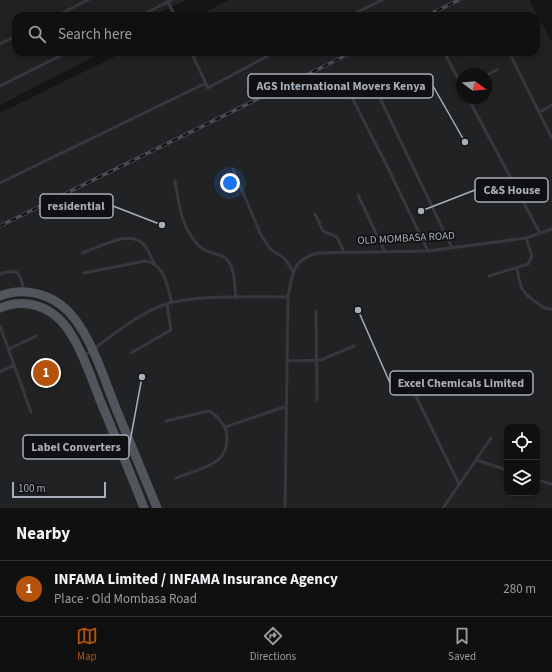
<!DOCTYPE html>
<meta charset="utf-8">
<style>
:root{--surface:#101011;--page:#1e1e1f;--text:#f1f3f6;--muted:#9c9d9f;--line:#303031;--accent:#b45309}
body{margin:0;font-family:"Source Sans 3",sans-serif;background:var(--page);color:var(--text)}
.controls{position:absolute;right:12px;bottom:12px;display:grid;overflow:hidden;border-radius:8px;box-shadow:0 2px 10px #0003}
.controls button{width:36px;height:36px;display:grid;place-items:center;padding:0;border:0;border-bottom:1px solid var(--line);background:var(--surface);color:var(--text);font:20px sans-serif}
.compass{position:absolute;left:456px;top:68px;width:36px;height:36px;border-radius:50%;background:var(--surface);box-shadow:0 2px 10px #0003;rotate:106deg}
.scale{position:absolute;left:12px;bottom:10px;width:94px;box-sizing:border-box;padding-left:4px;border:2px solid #a7afb8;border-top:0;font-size:11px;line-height:14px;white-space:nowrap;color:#a7afb8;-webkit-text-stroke:3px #101012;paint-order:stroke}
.you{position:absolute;left:230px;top:183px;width:14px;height:14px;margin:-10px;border:3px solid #fff;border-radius:50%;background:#1a73e8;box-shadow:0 0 0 6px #1a73e833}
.badge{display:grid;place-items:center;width:26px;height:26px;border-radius:50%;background:var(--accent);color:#fff;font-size:13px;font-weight:700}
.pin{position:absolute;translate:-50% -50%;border:2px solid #fff;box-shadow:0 1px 4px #0006}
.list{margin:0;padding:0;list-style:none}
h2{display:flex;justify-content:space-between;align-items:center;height:52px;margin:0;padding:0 16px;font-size:17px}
h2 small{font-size:13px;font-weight:400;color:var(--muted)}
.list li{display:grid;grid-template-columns:26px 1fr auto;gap:12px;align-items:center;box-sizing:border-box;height:56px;padding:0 16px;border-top:1px solid var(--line)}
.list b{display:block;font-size:15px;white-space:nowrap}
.list p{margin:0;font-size:13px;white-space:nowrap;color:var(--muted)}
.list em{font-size:13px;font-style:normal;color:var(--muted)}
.icon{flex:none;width:22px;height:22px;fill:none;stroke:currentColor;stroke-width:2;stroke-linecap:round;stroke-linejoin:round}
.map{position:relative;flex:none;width:552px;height:508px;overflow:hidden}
.search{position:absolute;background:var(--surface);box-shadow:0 2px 10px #0003;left:12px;right:12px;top:12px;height:44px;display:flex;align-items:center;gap:10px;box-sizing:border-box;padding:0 14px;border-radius:12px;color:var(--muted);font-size:15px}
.sheet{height:108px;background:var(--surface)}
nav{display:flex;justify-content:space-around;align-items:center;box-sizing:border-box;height:56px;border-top:1px solid var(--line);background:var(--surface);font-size:11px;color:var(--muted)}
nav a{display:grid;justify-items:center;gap:2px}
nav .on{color:var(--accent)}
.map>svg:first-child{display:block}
.built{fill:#212224;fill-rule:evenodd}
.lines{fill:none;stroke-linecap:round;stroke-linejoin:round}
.service{stroke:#36383c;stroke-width:3}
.primary{stroke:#52555b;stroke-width:9}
.rail-casing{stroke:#494c51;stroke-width:3.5}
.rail{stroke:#101012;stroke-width:2;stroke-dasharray:6;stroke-linecap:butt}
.labels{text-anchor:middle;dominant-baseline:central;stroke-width:3.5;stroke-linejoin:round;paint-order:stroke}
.street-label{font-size:11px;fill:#a7afb8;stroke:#101012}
.leader{fill:none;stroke:#a7afb8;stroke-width:1.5}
.callout-dot{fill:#a7afb8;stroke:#101012;stroke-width:1.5}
.callout{fill:#101012;stroke:#a7afb8;stroke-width:1.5}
.callout-label{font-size:12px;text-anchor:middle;font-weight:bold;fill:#a7afb8}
</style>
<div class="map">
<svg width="552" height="508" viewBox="0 0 552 508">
<rect width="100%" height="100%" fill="#151517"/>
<path class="built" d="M0 0H186L153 16H16V52H103L0 105Z
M229 0H529L552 42V508H0V113L124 52H536V16H197ZM462 74H486V98H462ZM507 427H537V493H507Z"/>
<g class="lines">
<path class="service" d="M167 0 175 16
M56 16 88 0
M140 16 172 0
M349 16 382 0
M0 44 16 36
M191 52 208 88 275 52
M444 52 462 86
M509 52 552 138
M486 75 497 70
M0 86 68 52
M347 88 387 166 428 251
M378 94 452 248
M468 98 540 233
M540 112 552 105
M233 169 261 235 270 249 284 258 293 271
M175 181C179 204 181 226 197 244 203 251 210 252 219 255 236 259 234 284 236 298
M0 183 206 83
M358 195 385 252
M315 214 323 231 337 237 344 252
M82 253C99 248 131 227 145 246 149 251 151 258 154 263
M517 268C520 287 521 292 537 303 542 306 546 310 552 309
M84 273 145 261C165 263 167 287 172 303
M0 274C20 268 19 272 24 290
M489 276 528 264 532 256 526 238
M316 311 317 400
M0 326 31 412
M9 349 36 336
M131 353 171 330 167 304
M84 356C105 341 134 317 158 307 187 294 255 297 288 297
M288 361 321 360 354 346
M0 372 14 365
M408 380 459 484
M166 421 208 411C215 413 224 424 226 431 233 465 201 468 176 478
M225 427 287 406
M476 460 507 470
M537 480 552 484
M285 508 288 297C293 273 291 261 317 253L428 251 526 238 552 229
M443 508 491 438"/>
<path class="primary" d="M0 296C20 288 44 292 61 305 88 325 103 376 115 406 129 440 143 474 157 508
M0 308C20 300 41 303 57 317 76 332 91 377 100 400 115 436 130 472 144 508"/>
<defs>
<path id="rail" d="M426 16 459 0
M0 226 353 52"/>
</defs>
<use href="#rail" class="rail-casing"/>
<use href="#rail" class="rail"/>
</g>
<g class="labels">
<g class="street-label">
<text transform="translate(406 238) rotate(-3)">OLD MOMBASA ROAD</text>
</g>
</g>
<path class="leader" d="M465 142L433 86M421 211L475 190M162 225L113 206M358 310L390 383M142 377L129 447"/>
<g class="callout-dot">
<circle cx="465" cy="142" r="4"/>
<circle cx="421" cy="211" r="4"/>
<circle cx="162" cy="225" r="4"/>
<circle cx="358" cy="310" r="4"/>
<circle cx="142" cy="377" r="4"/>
</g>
<g class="callout">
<rect x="248" y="74" width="185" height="24" rx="4"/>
<rect x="475" y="178" width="73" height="24" rx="4"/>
<rect x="40" y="194" width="73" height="24" rx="4"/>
<rect x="390" y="371" width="143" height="24" rx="4"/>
<rect x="23" y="435" width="106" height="24" rx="4"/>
</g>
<g class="callout-label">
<text x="341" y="90">AGS International Movers Kenya</text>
<text x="512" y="194">C&amp;S House</text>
<text x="76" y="210">residential</text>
<text x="461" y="387">Excel Chemicals Limited</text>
<text x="76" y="451">Label Converters</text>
</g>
</svg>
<div class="controls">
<button><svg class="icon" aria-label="locate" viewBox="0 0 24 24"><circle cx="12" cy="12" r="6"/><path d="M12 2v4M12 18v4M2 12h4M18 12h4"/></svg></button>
<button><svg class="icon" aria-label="layers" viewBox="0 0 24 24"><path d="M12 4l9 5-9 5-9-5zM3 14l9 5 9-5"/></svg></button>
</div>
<svg class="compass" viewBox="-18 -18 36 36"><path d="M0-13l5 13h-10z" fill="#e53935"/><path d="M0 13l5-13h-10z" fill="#9c9d9f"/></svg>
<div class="scale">100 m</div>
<div class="you"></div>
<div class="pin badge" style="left:46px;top:373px">1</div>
<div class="search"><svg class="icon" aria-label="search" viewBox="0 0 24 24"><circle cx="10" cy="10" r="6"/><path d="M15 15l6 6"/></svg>Search here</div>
</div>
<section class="sheet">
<h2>Nearby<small></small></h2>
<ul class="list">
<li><span class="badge">1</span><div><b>INFAMA Limited / INFAMA Insurance Agency</b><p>Place · Old Mombasa Road</p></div><em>280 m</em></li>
</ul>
</section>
<nav>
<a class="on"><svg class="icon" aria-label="map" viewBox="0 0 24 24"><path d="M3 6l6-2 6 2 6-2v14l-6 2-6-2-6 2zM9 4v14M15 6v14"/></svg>Map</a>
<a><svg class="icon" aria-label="directions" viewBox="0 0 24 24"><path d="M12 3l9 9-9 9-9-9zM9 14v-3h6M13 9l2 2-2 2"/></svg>Directions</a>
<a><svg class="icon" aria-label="saved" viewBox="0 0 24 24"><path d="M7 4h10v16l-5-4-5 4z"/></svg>Saved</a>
</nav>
